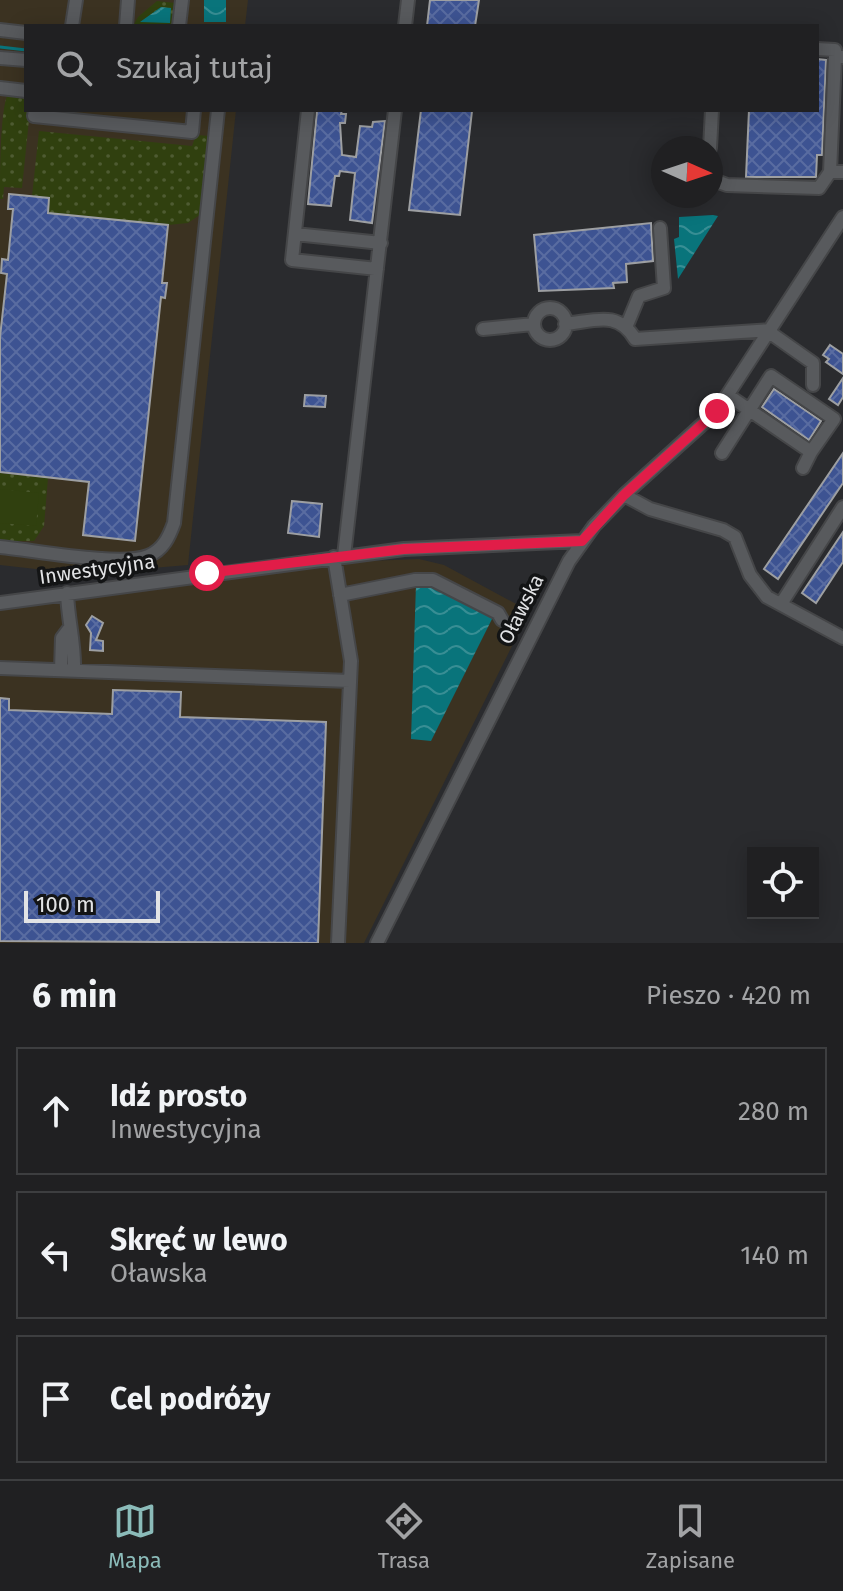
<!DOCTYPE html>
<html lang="pl">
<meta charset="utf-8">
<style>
:root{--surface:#202022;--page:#2d2d2f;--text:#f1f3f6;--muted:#a2a3a5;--line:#3d3e40;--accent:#8bbbb9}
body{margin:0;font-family:"Fira Sans",sans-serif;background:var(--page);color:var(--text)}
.controls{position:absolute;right:24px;bottom:24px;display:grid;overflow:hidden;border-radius:0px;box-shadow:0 4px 20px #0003}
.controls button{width:72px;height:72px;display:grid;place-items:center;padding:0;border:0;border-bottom:2px solid var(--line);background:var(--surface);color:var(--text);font:40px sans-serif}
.compass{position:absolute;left:651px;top:136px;width:72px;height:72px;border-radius:50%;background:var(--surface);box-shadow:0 4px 20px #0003;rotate:93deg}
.scale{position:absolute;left:24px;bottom:20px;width:136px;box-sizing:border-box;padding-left:8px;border:4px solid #e2e3e5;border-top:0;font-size:22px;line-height:28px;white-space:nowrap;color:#e2e3e5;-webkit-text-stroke:6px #131415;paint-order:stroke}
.stop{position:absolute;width:24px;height:24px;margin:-18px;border:6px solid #e11d48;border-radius:50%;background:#fff}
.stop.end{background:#e11d48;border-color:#fff;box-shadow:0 2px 8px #0008}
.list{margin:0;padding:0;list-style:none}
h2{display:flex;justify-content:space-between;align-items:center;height:104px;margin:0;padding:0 32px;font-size:34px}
h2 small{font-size:26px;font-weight:400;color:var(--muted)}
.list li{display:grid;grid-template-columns:52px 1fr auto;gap:24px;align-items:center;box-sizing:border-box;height:128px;margin:0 16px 16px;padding:0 16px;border:2px solid var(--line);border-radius:0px}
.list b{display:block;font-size:30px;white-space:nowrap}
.list p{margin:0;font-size:26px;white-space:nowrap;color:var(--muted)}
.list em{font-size:26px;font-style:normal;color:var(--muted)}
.icon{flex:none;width:44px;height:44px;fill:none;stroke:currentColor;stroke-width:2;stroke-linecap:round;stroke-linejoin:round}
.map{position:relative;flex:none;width:843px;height:943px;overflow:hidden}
.search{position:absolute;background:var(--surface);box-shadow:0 4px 20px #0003;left:24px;right:24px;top:24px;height:88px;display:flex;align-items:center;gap:20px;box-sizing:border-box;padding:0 28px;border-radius:0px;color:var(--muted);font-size:30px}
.sheet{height:536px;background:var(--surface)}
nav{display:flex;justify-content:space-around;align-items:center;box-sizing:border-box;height:112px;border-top:2px solid var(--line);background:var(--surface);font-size:22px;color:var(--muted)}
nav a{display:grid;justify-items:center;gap:4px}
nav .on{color:var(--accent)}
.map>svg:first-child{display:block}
.industrial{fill:#3b3221}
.grass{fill:url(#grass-dots)}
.pitch{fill:#30400f}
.water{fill:url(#water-waves)}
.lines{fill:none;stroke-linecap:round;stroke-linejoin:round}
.stream{stroke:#09747b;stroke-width:3}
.building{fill:url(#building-cross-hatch);stroke:#9d9fa2;stroke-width:2}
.minor-casing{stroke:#454648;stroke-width:16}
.minor{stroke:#585a5d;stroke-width:12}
.route{stroke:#e11d48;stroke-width:10}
.labels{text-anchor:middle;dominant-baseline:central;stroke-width:7;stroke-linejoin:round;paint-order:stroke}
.street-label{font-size:20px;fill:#e2e3e5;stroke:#131415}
</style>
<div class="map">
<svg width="843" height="943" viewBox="0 0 843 943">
<defs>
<pattern id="grass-dots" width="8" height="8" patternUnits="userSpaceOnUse" patternTransform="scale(2)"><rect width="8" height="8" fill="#30400f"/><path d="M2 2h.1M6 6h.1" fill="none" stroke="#4e5b32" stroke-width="1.8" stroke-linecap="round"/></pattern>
<pattern id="water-waves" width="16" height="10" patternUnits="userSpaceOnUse" patternTransform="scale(2)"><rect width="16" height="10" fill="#09747b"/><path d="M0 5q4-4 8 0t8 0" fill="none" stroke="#388e94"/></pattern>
<pattern id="building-cross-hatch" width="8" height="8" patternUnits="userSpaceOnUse" patternTransform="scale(2)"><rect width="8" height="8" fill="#3d5392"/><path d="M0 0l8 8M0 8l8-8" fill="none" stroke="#596ca1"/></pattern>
</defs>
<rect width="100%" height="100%" fill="#2a2b2e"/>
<path class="industrial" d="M0 0H248L245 26H26V110H236L188 565 81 574 0 565Z
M419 559 444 565 518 605 523 624 364 943H0V608L368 561Z"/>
<path class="grass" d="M157 1 175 3 173 26H133L138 17Z
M8 94 26 96V110H30L22 188 4 187 3 199H0C0 176 0 108 8 94Z
M39 131 192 146 196 135 210 136 201 214 188 223 168 225 48 213 49 198 32 196Z
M0 473 48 478 44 526 34 541H0Z"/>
<path class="pitch" d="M0 489 39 493 36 526 0 523Z"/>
<path class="water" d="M204 0H226V22H204Z
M161 7 171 8 170 23 140 22Z
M713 215 718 216 678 279 674 239 679 237V217Z
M416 584 437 585 494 615 431 741 411 739Z"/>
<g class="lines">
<path class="stream" d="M0 47 26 50"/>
</g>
<path class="building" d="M430 0H479L475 26H427Z
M817 59 826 60 822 155H817L816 177H746L749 110H817Z
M342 110 341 114H346L345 123H340L342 155 356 157 360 126 372 127 373 122 385 121 372 223 350 220 355 173 340 171 339 176H335L331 206 308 204 317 111Z
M421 110 472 111 460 215 409 210Z
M9 194 49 198 48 213 168 225 162 283H167L165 298 161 297 135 541 83 535 89 482 0 472V337L7 274 1 273 2 259 8 260 13 209H8Z
M651 223 653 261 626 264 627 282 613 283 614 288 539 291 534 235Z
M830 345 843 354V374L826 362 829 359 823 355Z
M843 378V397L838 405 829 399Z
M774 389 821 421 809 440 762 407Z
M305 395 326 396 325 407 304 406Z
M843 453V483L778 579 764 569Z
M292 501 322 504 319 537 288 533Z
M843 532V562L816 603 802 593Z
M92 616 103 623 96 640 103 641V651L90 650 91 633 86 625Z
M113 690 181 692 180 717 326 722 318 943 0 941V698L9 699V710L112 714Z"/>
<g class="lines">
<defs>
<path id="minor" d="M72 26 76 0
M126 26 128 0
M179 26 182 0
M405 26 408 0
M0 30 26 33
M817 49 835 50V57
M843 57H835L830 172H843
M0 58 26 60
M0 88 26 91
M35 110 34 116 192 132 194 110
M308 110 292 260 377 269
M710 148 712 110
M711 174 716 181 727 185 819 188 830 172
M295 234 381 243
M534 324a16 16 0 1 1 32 0a16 16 0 1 1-32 0Z
M565 324C595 321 618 310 635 339L771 330
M627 325 639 296 664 288 660 228
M483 329 534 324
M769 332 813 363V385
M722 453 771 376 834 419 811 452 729 396
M803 468 811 452
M624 495 650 509 723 530 735 537 750 575 767 597 843 638
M0 547C33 550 121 567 148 556 163 550 169 537 174 523L218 110
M344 556 395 110
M334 557 351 661 338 943
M67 593C68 621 75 643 74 670
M340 595 415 580H433L498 613 502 620
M0 603 404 549 582 541
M781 604 843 507
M0 668 350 681
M61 670 62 638 68 630
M377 943 569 561 594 526 624 495 717 411 843 217"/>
</defs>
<use href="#minor" class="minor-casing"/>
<use href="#minor" class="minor"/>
</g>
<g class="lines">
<path class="route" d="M207 573 404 549 582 541 624 495 717 411"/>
</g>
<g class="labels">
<g class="street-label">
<text transform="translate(97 569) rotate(-8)">Inwestycyjna</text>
<text transform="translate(521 609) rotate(-63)">Oławska</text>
</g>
</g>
</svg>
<div class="controls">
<button><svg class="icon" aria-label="locate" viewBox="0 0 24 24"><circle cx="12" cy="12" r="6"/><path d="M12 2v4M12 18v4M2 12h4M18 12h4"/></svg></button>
</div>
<svg class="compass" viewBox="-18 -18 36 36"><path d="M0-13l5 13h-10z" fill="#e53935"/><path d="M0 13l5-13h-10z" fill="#a2a3a5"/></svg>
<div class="scale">100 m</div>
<div class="stop" style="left:207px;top:573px"></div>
<div class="stop end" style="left:717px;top:411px"></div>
<div class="search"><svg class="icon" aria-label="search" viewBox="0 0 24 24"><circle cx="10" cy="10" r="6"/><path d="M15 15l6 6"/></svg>Szukaj tutaj</div>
</div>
<section class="sheet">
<h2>6 min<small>Pieszo · 420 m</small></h2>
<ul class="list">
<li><svg class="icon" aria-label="ahead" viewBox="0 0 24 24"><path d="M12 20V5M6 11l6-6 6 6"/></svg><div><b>Idź prosto</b><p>Inwestycyjna</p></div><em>280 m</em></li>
<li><svg class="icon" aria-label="left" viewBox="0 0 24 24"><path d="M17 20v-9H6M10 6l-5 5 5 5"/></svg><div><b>Skręć w lewo</b><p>Oławska</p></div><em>140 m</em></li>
<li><svg class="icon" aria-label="arrive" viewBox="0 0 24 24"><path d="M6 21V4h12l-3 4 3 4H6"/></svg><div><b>Cel podróży</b></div></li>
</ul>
</section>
<nav>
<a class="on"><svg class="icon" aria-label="map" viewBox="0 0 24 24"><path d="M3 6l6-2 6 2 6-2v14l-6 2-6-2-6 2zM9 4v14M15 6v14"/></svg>Mapa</a>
<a><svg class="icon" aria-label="directions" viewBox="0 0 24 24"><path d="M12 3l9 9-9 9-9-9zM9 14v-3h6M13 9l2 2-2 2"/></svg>Trasa</a>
<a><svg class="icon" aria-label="saved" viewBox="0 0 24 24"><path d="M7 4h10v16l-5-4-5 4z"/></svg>Zapisane</a>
</nav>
